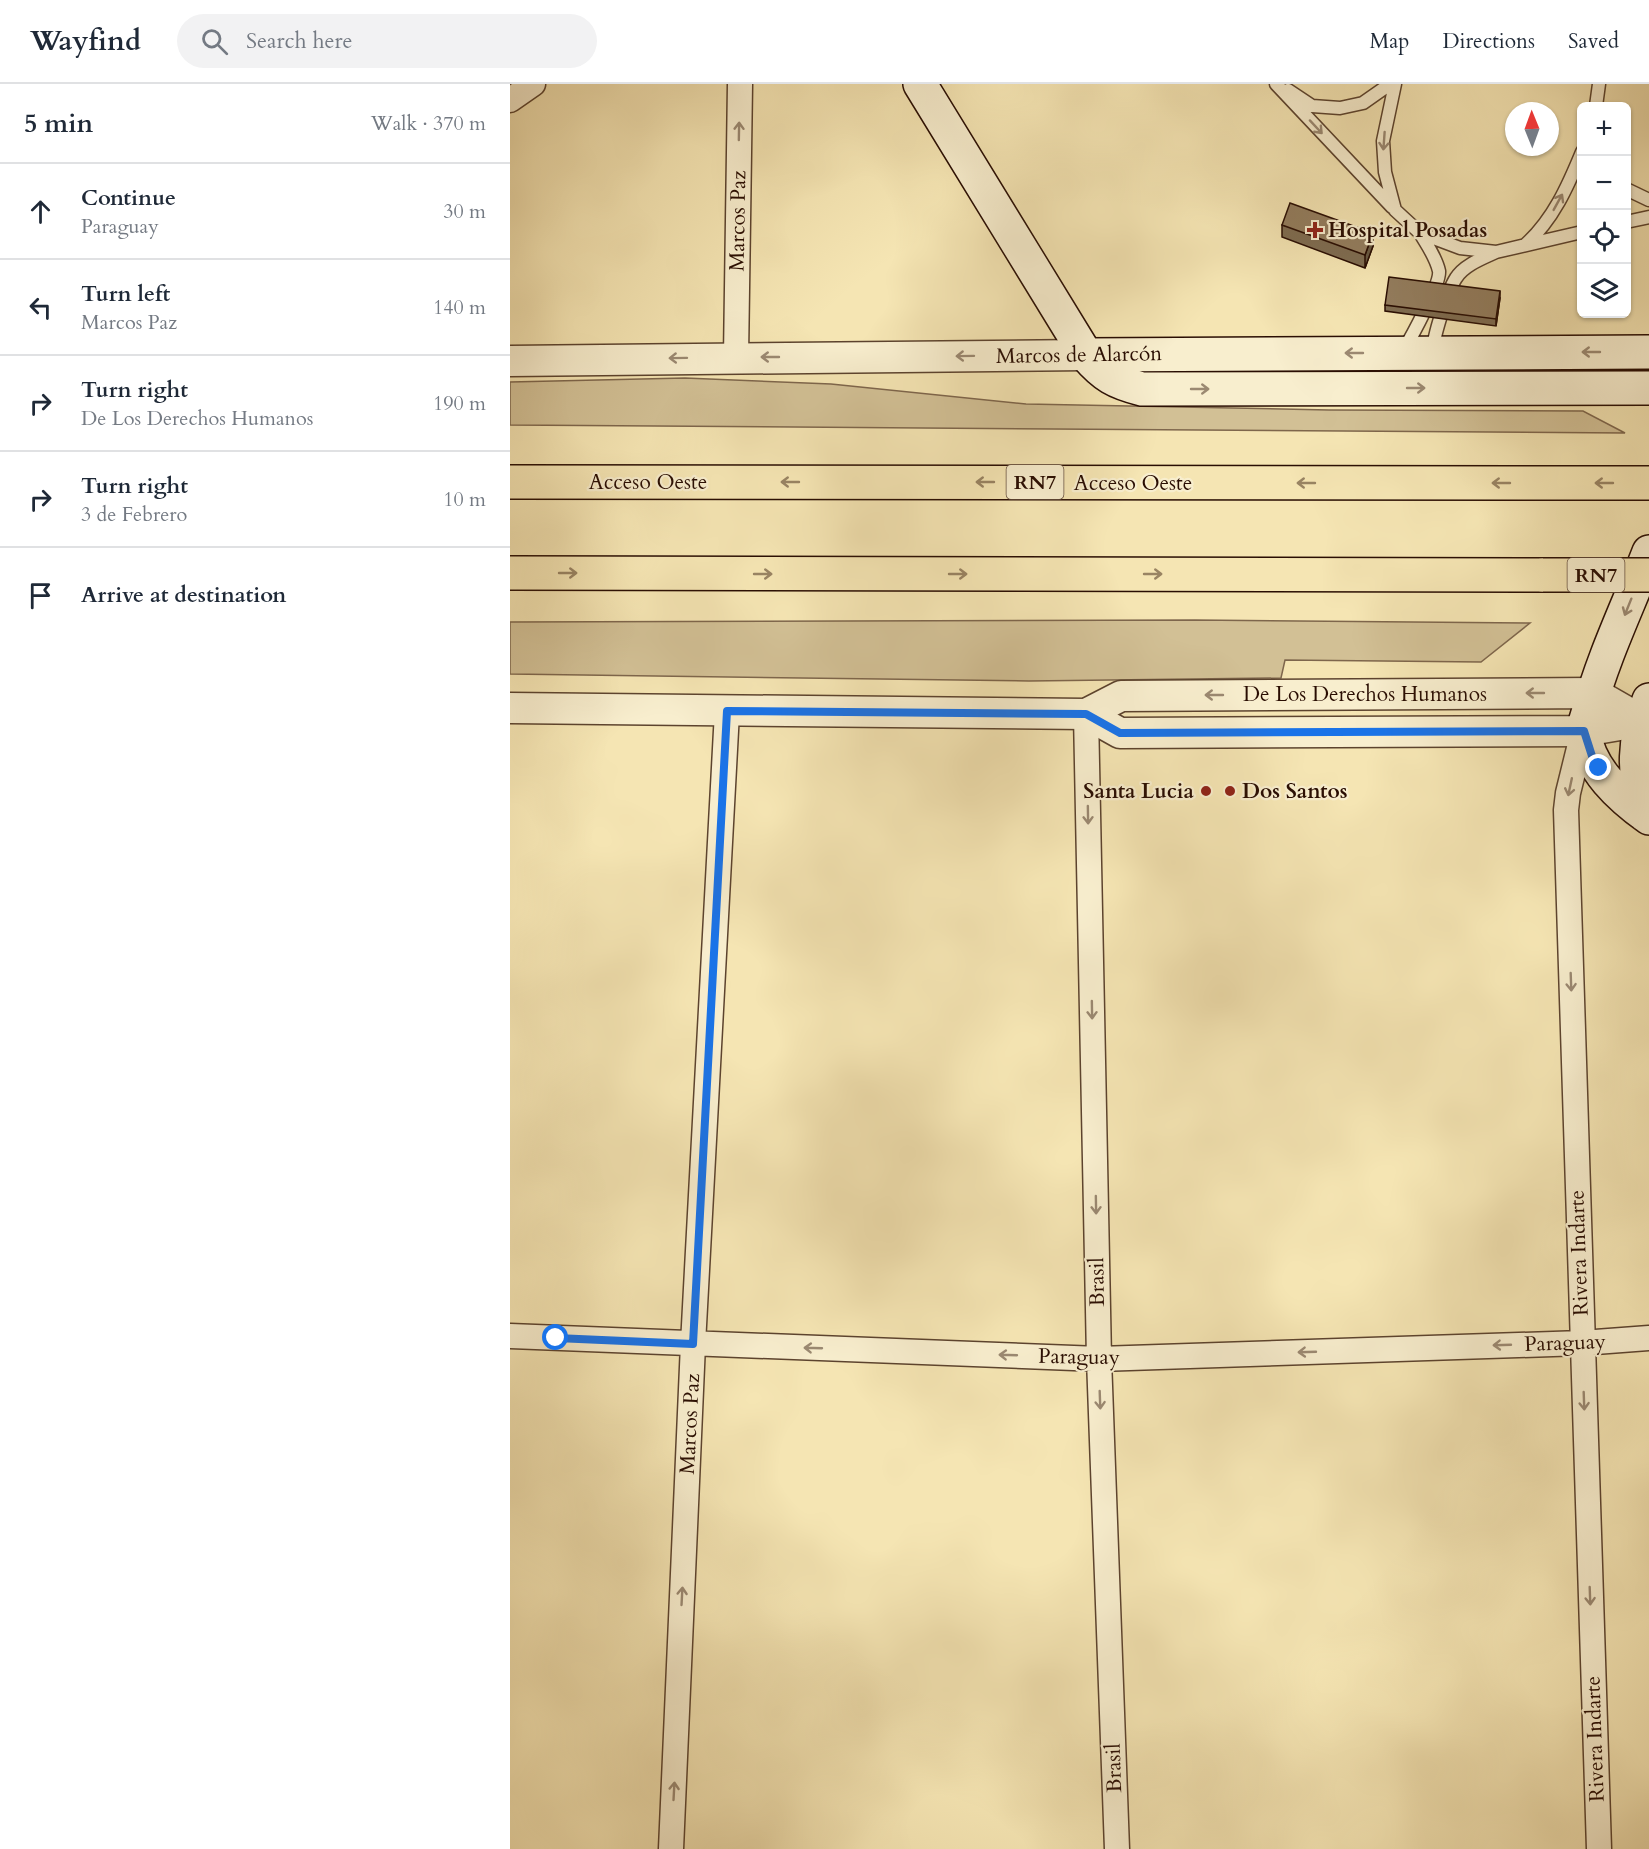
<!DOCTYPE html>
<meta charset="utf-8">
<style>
:root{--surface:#fff;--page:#f2f2f3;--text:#1f2937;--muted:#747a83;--line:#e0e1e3}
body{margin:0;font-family:Cardo,serif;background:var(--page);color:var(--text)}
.controls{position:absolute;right:18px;top:18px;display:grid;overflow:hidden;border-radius:9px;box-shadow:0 2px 4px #0004}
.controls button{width:54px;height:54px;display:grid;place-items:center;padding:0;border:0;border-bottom:2px solid var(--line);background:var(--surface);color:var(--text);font:30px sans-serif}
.compass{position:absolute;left:995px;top:18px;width:54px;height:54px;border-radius:50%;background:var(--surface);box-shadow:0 2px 4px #0004;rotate:359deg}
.stop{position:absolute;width:18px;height:18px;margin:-14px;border:4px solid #1a73e8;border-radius:50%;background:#fff}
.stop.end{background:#1a73e8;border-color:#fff;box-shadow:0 2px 6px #0008}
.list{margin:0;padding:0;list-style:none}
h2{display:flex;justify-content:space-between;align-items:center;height:78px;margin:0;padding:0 24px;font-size:26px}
h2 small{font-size:20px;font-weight:400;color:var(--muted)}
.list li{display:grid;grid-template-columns:39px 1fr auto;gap:18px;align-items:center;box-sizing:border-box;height:96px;padding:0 24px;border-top:2px solid var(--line)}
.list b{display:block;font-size:22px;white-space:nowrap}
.list p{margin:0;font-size:20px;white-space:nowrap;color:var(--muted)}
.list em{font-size:20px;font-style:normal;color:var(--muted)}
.icon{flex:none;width:33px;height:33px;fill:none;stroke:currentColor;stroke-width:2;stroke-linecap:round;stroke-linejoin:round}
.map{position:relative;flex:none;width:1139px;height:1765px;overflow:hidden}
header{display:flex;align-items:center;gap:36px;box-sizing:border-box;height:84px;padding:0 30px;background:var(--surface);border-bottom:2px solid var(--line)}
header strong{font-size:28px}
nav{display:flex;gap:33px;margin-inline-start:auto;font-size:21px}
.search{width:420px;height:54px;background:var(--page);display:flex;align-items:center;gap:15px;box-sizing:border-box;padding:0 21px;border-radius:33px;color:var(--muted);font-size:22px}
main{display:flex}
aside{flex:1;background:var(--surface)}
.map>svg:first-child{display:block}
.green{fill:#d2c095;stroke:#7e664c;stroke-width:1.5}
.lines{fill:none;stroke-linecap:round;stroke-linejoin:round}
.service-casing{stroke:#5c432e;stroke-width:15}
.minor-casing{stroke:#5c432e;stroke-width:27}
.tertiary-casing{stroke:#5c432e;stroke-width:33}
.secondary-casing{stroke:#290d02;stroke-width:36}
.motorway-casing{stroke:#290d02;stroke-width:36}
.service{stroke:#f8eece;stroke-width:12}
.minor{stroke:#f8eece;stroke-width:24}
.tertiary{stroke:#f8eece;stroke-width:30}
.secondary{stroke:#f8eece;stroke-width:33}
.motorway{stroke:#f5e5b3;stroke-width:33}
.motorway-bridge-casing{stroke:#290d02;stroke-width:36;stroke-linecap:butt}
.motorway-bridge{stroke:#f5e5b3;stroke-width:33}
.wall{fill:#7e6c51;stroke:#290d02;stroke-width:1.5}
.shaded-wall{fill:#675842;stroke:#290d02;stroke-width:1.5}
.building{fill:#937d5e;stroke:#290d02;stroke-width:1.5}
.oneway{stroke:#9b8972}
.oneway2{stroke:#998463}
.route{stroke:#1a73e8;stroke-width:8}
.poi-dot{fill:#8f2418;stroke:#f8eece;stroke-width:2}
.labels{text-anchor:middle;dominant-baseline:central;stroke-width:4.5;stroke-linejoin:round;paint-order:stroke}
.shield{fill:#f8eece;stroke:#67503f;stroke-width:1.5}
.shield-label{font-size:20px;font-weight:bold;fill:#290d02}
.street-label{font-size:21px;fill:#290d02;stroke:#f8eece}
.poi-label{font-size:21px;font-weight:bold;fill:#290d02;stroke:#f8eece;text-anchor:start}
</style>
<header>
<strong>Wayfind</strong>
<div class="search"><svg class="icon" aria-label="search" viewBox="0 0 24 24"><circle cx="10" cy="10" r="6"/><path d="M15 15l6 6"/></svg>Search here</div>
<nav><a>Map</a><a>Directions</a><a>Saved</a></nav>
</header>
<main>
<aside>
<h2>5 min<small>Walk · 370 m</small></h2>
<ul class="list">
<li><svg class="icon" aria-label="ahead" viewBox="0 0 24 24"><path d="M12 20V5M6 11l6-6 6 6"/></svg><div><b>Continue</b><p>Paraguay</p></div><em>30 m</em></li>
<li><svg class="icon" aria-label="left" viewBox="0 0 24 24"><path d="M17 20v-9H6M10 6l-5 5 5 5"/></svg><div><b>Turn left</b><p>Marcos Paz</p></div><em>140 m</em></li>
<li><svg class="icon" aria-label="right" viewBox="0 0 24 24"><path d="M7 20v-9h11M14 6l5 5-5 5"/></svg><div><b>Turn right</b><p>De Los Derechos Humanos</p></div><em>190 m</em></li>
<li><svg class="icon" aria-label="right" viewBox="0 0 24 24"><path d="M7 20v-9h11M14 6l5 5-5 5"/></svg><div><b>Turn right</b><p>3 de Febrero</p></div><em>10 m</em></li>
<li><svg class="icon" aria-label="arrive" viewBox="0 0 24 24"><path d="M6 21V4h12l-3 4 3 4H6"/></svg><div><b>Arrive at destination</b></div></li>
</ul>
</aside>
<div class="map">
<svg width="1139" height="1765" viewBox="0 0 1139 1765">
<rect width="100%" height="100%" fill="#f5e5b3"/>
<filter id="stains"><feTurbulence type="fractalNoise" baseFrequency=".00333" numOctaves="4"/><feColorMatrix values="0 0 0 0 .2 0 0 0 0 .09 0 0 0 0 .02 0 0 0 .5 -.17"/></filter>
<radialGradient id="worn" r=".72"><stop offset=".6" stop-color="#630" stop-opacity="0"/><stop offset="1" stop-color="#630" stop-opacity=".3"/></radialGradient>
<path class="green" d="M175 294 321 300 516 320 819 326 1073 327 1115 349 0 341V298Z
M685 536 1020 539 971 578 775 576 771 594 519 597 0 590V538Z"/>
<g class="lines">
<defs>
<path id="service" d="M766 0 882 123
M885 0 873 57 875 88 885 126 910 149 950 164 986 168 1072 148
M778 6 802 22 830 24 853 19 880 0
M1086 22 1089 0
M1116 105 1139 116
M1116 138 1139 133
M1015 161C1043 136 1058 102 1072 68
M893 267C901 254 931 199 929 187 926 173 917 161 910 149
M923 267C923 253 938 206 946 194 954 181 973 174 986 168"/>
<path id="minor" d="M0 16 23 0
M226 273 230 0
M576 630 589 1275 607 1765
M1073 648 1058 709 1056 726 1089 1765
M0 1252 589 1275 1072 1259 1139 1254
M161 1765 183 1260 217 628"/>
<path id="tertiary" d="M0 277 576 271
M0 624 576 630 610 649 1074 647 1139 636
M576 630 611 612 1084 609 1131 636"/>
<path id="secondary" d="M410 0 576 271C594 292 605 298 632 305L1139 304
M576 271 1139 268
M1139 468C1119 520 1093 573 1079 626 1077 633 1073 642 1074 649 1080 686 1110 713 1139 734
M1135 731C1123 688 1123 657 1139 616"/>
<path id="motorway" d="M0 398 1139 399
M0 489 1033 491"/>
</defs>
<use href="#service" class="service-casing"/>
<use href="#minor" class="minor-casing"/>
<use href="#tertiary" class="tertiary-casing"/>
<use href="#secondary" class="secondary-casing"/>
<use href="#motorway" class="motorway-casing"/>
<use href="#service" class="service"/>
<use href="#minor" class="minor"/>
<use href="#tertiary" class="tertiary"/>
<use href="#secondary" class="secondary"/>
<use href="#motorway" class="motorway"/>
<defs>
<path id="motorway-bridge" d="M1033 491H1139"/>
</defs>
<use href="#motorway-bridge" class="motorway-bridge-casing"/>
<use href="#motorway-bridge" class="motorway-bridge"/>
</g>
<path class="wall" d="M772 141 863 162 855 184 772 153Z
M990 214 986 242 875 227V221Z"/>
<path class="shaded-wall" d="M863 149V162L855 184V171Z
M990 207V214L986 242V235Z"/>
<path class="building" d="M780 119 863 149 855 171 772 141Z
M879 193 990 207 986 235 875 221Z"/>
<defs><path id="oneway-shaft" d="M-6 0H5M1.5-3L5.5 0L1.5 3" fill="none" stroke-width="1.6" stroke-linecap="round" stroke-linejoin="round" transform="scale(1.5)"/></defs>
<g class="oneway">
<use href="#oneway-shaft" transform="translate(806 43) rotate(47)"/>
<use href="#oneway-shaft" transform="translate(229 47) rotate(-89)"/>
<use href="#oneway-shaft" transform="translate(874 57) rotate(94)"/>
<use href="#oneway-shaft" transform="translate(1048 118) rotate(-61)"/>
<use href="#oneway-shaft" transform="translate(1081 268) rotate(180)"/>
<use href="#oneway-shaft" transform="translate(844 269) rotate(180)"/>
<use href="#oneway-shaft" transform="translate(455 272) rotate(179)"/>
<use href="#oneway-shaft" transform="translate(260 273) rotate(-180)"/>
<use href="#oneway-shaft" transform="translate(168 274) rotate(179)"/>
<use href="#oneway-shaft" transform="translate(906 304)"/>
<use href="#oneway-shaft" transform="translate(690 305)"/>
<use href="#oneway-shaft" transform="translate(1118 523) rotate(112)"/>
<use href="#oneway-shaft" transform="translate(1025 609) rotate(180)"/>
<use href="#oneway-shaft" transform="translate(704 611) rotate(180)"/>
<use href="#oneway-shaft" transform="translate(1060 703) rotate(102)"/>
<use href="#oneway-shaft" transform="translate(578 731) rotate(89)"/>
<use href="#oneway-shaft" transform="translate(1061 898) rotate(88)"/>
<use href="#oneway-shaft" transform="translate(582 926) rotate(89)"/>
<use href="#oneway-shaft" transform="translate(586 1121) rotate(89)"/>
<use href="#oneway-shaft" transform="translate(992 1261) rotate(178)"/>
<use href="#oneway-shaft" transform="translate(303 1264) rotate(-178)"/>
<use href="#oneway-shaft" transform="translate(797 1268) rotate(178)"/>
<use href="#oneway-shaft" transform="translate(498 1271) rotate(-178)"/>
<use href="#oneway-shaft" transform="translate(590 1316) rotate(88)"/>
<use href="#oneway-shaft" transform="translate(1074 1317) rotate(88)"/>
<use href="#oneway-shaft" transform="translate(172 1512) rotate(-87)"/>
<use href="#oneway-shaft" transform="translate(1080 1512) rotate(88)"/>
<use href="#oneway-shaft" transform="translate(164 1707) rotate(-87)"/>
</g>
<g class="oneway2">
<use href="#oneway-shaft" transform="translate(280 398) rotate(-180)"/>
<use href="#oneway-shaft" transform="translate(475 398) rotate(-180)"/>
<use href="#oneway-shaft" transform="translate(796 399) rotate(-180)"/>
<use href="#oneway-shaft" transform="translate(991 399) rotate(-180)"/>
<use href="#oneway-shaft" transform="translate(1094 399) rotate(-180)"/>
<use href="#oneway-shaft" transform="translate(58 489)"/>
<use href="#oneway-shaft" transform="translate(253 490)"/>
<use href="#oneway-shaft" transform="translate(448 490)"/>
<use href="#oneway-shaft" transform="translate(643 490)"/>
</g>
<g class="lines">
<path class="route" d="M46 1254 183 1260 217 627 576 630 610 649 1074 647 1082 672 1089 684"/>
</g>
<g class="poi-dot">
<path d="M802 137h6v6h6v6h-6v6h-6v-6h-6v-6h6z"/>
<circle cx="696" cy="707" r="6"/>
<circle cx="720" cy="707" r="6"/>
</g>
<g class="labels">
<g class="shield">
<rect x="496.5" y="381" width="57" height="34" rx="4.5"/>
<rect x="1057.5" y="474" width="57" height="34" rx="4.5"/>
</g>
<g class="shield-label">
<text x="525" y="398">RN7</text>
<text x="1086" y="491">RN7</text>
</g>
<g class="street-label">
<text transform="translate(228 137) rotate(-89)">Marcos Paz</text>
<text transform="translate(569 271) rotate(-1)">Marcos de Alarcón</text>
<text x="138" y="398">Acceso Oeste</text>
<text x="623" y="399">Acceso Oeste</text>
<text x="855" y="610">De Los Derechos Humanos</text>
<text transform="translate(1069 1169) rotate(-92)">Rivera Indarte</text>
<text transform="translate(587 1198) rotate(-91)">Brasil</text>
<text transform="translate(1055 1259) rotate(-2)">Paraguay</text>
<text transform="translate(569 1273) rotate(1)">Paraguay</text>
<text transform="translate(180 1340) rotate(-87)">Marcos Paz</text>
<text transform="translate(1085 1655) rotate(-92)">Rivera Indarte</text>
<text transform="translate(604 1684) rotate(-92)">Brasil</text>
</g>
<g class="poi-label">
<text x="818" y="146">Hospital Posadas</text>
<text x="684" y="707" text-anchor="end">Santa Lucia</text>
<text x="732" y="707">Dos Santos</text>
</g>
</g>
<rect width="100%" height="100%" filter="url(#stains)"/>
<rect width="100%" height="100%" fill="url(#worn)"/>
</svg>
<div class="controls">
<button>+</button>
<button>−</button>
<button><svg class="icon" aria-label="locate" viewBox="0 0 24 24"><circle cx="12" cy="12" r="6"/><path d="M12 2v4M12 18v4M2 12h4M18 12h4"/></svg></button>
<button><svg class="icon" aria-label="layers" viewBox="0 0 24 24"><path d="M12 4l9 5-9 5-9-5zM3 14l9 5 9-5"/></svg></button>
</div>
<svg class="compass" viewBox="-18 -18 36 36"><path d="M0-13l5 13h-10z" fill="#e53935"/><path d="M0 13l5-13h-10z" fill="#747a83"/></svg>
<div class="stop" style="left:46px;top:1254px"></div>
<div class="stop end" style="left:1089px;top:684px"></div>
</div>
</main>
